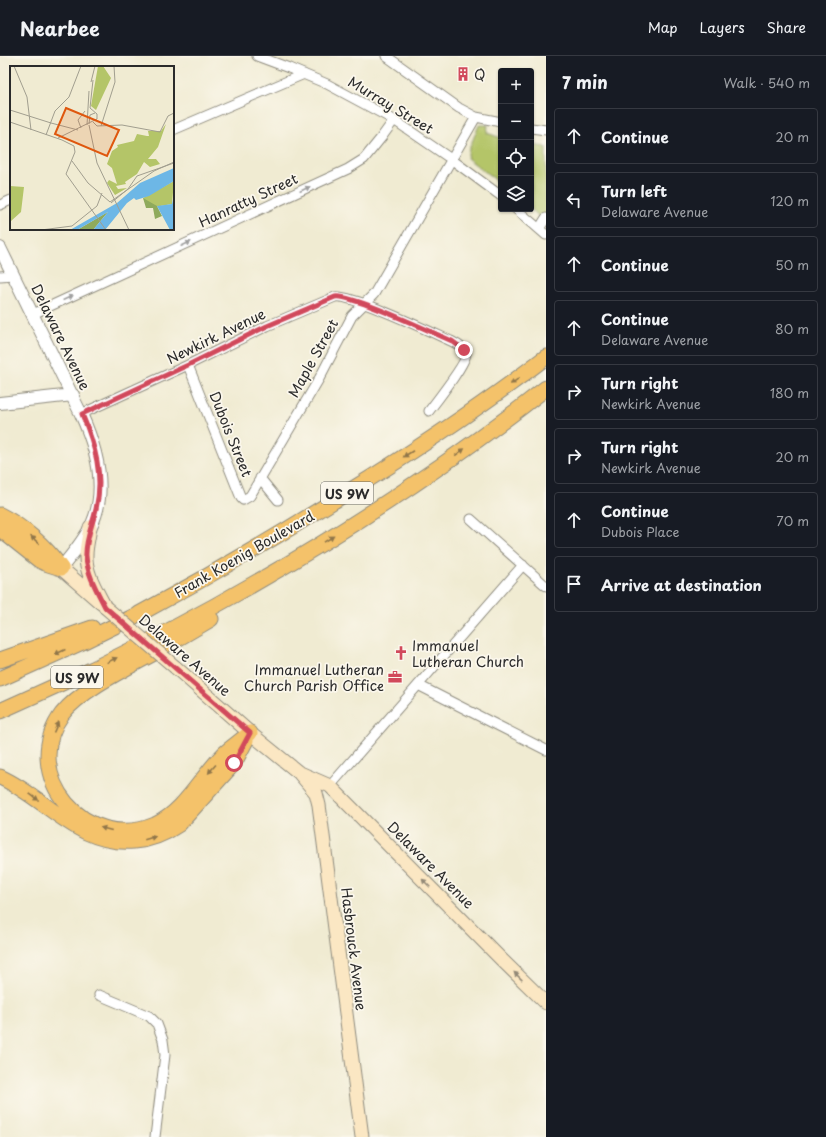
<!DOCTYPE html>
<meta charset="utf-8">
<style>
:root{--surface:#171b24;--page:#242831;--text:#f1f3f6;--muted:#9ea1a6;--line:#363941}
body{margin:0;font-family:"Playpen Sans",sans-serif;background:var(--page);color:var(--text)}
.controls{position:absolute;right:12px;top:12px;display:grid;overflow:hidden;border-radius:4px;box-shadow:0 1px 3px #0004}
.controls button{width:36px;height:36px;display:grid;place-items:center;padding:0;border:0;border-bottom:1px solid var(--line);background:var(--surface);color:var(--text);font:20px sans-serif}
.stop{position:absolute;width:12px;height:12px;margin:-9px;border:3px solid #d1495b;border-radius:50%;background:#fff}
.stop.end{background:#d1495b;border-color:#fff;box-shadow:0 1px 4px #0008}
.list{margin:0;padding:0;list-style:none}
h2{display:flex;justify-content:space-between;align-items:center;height:52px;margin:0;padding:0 16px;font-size:17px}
h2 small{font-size:13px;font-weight:400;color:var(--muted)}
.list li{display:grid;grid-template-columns:26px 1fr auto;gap:12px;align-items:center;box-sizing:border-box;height:56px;margin:0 8px 8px;padding:0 8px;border:1px solid var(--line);border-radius:4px}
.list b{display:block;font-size:15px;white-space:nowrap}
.list p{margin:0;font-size:13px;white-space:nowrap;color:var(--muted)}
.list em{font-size:13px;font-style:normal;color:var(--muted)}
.icon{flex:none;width:22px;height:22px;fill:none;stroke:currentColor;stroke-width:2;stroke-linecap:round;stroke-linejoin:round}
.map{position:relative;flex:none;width:546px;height:1081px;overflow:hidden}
header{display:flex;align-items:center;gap:24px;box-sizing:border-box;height:56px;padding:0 20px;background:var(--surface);border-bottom:1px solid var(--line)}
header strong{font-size:19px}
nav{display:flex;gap:22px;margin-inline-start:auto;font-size:14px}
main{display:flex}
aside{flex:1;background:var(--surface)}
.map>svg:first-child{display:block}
.green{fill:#b4c568;stroke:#70784a}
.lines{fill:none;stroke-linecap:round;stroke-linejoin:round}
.minor-casing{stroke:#8e8b7e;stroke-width:11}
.tertiary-casing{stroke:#8e8b7e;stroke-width:14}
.secondary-casing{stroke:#8e8b7e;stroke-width:15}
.primary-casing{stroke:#8e8b7e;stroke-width:17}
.minor{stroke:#fff;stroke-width:9}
.tertiary{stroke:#fff;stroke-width:12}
.secondary{stroke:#fbe7c3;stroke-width:13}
.primary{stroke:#f4c26a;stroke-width:15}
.secondary-bridge-casing{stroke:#8e8b7e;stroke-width:15;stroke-linecap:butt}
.secondary-bridge{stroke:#fbe7c3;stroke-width:13}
.oneway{fill:#a0a0a0}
.oneway2{fill:#90764a}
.oneway3{fill:#938977}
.route{stroke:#d1495b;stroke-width:5}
.labels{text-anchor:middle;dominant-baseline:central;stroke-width:3.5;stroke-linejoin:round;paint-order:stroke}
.shield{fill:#fbf7ec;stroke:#696865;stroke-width:1}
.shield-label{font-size:13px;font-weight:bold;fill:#2b2b2b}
.poi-label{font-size:14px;fill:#2b2b2b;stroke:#fbf7ec;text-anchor:start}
.street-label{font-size:14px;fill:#2b2b2b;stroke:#fbf7ec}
.inset-road{fill:none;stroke:#a19e8f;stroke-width:1}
.view{fill:#df570e;fill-opacity:0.15;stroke:#df570e;stroke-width:2}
.inset-edge{fill:none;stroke:#2b2b2b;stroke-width:2}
</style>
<header>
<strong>Nearbee</strong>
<nav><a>Map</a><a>Layers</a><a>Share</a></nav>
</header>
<main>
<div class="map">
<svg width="546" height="1081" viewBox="0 0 546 1081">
<rect width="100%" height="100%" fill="#fbf7ec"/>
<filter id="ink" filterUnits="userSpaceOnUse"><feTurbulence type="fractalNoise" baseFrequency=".025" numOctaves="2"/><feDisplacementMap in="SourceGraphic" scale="8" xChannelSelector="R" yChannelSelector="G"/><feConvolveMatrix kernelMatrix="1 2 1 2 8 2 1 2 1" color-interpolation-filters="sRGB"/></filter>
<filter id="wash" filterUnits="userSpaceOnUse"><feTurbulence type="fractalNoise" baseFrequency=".012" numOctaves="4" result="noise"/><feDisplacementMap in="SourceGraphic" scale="16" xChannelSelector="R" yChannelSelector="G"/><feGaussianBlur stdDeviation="0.9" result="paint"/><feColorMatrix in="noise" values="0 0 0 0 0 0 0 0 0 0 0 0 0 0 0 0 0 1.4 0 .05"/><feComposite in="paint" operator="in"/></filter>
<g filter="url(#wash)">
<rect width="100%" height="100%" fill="#f0ebd2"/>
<path class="green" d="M479 69H488L487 77 501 82V128L467 102 469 93Z
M531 89 546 91V167L531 153Z"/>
</g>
<g filter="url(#ink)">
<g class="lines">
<defs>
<path id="minor" d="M257 0 289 12 327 28 394 64 451 103 501 140
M386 0 459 52 476 61 501 66
M531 72 546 74
M173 74 304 18
M0 149 11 144
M516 153 546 179
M539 173 546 162
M0 220 13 219
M33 258 348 113 364 103 381 82 394 64
M188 309 241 442 243 444 250 440 319 323 352 260 374 238 476 61
M81 358 188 309 267 270 335 241C351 238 431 276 451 285 455 287 465 292 466 297 468 305 435 347 429 355
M260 422 278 444
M471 463 546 530
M418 629 546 694
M330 730 523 509
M99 939 149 960 157 968 163 984 165 999 155 1081"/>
<path id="tertiary" d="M0 192 81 358C97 393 109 436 90 472 82 487 71 500 61 512
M0 347 73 339"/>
<path id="secondary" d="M90 471C89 480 86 490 86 499 85 517 97 535 105 551
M61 512 101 547
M175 611 250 677 298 716 330 730 501 903 546 947
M300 718 316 737 319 749 362 1081"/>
<path id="primary" d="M0 459C24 471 46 491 61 512
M0 473 39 504 45 507 61 512
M139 558C210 520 280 479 348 436 416 394 482 350 546 301
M163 578C297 507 427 426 546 332
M172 586 211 563
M163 592C133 609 82 632 62 658 18 719 86 798 155 769 185 755 201 721 224 698 232 691 242 684 250 677
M0 604 92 572
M0 623 80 587 133 561
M0 655 93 613 153 583
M0 721C47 742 78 790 134 785 151 784 166 777 179 768L234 707 246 684"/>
</defs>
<use href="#minor" class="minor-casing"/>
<use href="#tertiary" class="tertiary-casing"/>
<use href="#secondary" class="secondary-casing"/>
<use href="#primary" class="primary-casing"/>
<use href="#minor" class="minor"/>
<use href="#tertiary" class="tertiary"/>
<use href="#secondary" class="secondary"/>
<use href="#primary" class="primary"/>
<defs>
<path id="secondary-bridge" d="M105 551 175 611"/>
</defs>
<use href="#secondary-bridge" class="secondary-bridge-casing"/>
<use href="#secondary-bridge" class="secondary-bridge"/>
</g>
<defs><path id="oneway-solid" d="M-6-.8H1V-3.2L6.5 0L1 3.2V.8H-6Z"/></defs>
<g class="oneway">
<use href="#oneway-solid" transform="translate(305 133) rotate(-25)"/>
<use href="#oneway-solid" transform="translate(186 188) rotate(-25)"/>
<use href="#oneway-solid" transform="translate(68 242) rotate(-25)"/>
</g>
<g class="oneway2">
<use href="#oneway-solid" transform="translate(515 325) rotate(145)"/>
<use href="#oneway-solid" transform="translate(460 396) rotate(-36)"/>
<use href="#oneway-solid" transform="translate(408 398) rotate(147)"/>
<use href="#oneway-solid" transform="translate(329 483) rotate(-32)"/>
<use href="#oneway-solid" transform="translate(35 484) rotate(-140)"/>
<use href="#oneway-solid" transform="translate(60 596) rotate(155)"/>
<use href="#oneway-solid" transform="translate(112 604) rotate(-26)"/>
<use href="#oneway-solid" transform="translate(56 671) rotate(-66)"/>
<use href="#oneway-solid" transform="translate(212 713) rotate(131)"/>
<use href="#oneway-solid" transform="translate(34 741) rotate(36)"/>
<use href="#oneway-solid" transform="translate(106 773) rotate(-165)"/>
<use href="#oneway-solid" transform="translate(150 782) rotate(-16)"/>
</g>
<g class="oneway3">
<use href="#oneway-solid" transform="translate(426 827) rotate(-135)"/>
<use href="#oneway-solid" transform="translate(518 920) rotate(-136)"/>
</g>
</g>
<g class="lines" filter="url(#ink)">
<path class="route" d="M234 707 250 677 105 551C97 535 87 518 86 500 85 484 93 468 96 453 104 420 95 389 82 358L188 309 267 270 335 241C351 238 431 276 452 285L464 294"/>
</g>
<defs>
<symbol id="building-bare" viewBox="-9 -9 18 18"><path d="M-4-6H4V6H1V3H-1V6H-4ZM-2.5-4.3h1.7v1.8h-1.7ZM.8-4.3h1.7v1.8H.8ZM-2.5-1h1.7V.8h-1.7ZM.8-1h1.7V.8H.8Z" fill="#d1495b" stroke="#fbf7ec" stroke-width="2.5" paint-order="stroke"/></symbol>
<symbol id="church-bare" viewBox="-9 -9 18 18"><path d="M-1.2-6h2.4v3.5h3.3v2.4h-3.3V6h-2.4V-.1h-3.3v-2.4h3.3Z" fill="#d1495b" stroke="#fbf7ec" stroke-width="2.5" paint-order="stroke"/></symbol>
<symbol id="office-bare" viewBox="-9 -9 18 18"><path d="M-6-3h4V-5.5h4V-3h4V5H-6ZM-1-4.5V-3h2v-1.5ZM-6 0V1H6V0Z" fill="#d1495b" stroke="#fbf7ec" stroke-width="2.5" paint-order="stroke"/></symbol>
</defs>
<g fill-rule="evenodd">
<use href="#building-bare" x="453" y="8" width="20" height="20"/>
<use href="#church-bare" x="391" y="587" width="20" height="20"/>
<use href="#office-bare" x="385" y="611" width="20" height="20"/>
</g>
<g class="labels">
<g class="shield">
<rect x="321" y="426" width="52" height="22" rx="3"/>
<rect x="51" y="610" width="52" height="22" rx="3"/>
</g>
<g class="shield-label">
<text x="347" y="437">US 9W</text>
<text x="77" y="621">US 9W</text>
</g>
<g class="poi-label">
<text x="474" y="18">Q</text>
<text x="412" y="589">Immanuel<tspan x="412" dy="16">Lutheran Church</tspan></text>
<text x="384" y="613" text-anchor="end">Immanuel Lutheran<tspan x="384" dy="16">Church Parish Office</tspan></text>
</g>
<g class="street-label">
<text transform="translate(391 49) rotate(31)">Murray Street</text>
<text transform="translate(248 144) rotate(-25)">Hanratty Street</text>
<text transform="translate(216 280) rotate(-26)">Newkirk Avenue</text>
<text transform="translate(61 281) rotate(64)">Delaware Avenue</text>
<text transform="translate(313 302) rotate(-61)">Maple Street</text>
<text transform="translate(231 378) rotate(68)">Dubois Street</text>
<text transform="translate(244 498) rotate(-30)">Frank Koenig Boulevard</text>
<text transform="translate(185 599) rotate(41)">Delaware Avenue</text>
<text transform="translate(431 809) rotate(45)">Delaware Avenue</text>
<text transform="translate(354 893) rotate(83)">Hasbrouck Avenue</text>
</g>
</g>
<g transform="translate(10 10)">
<rect width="164" height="164" fill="#f0ebd2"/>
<path d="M88 0H93L101 12 86 44 81 40ZM156 58 148 81 138 93H146L150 98 140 101 134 96 127 108 115 116 116 118 106 120 108 123 117 122 105 129 97 117 99 114 107 118 102 102 97 98 102 85 108 81 107 79 124 75 127 68 137 70H139L138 65H151ZM164 115 162 138 139 142 133 132ZM0 120 14 121 11 146 1 155Z" fill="#b4c568"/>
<path d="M133 132 147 140 152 150 145 153 143 142H136ZM98 146 83 164H67L96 147Z" fill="#8faa5c"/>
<path d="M164 102V115L139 130 126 134 124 132 117 137 95 164H83L98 146 67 164H60L107 137 130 117ZM164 128V164H160L147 140 162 138Z" fill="#6db7e6"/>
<path class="inset-road" d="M4 0 17 31 21 64M81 16 85 0M0 44 41 57M0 56 52 74 64 80 65 86 56 108 96 164M83 56 87 60 112 59 150 66 158 50 164 47M41 57 68 64M79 58 80 49 85 47M77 59 79 25M79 59 87 97 119 164M91 60 105 16 104 0M71 62 68 54 75 45M36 69 45 45 59 31 71 0M48 72 87 53V48L80 42 83 14M62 95 78 117 100 136M100 136 144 105 164 96M101 137 118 123 127 110 164 97M31 164 62 160 87 140 92 127"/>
<path class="view" d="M56 42 109 64 97 90 45 68Z"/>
<rect width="164" height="164" class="inset-edge"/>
</g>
</svg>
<div class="controls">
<button>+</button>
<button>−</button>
<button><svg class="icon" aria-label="locate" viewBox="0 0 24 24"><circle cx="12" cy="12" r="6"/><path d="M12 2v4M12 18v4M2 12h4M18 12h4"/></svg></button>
<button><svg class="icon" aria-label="layers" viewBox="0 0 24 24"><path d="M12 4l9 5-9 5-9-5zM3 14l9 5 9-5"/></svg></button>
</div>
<div class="stop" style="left:234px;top:707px"></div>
<div class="stop end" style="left:464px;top:294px"></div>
</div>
<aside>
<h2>7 min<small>Walk · 540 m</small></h2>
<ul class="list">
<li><svg class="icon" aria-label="ahead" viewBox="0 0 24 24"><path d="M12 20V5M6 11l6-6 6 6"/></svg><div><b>Continue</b></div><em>20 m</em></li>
<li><svg class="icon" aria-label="left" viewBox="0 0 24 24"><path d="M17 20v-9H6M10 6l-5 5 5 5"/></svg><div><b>Turn left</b><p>Delaware Avenue</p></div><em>120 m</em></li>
<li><svg class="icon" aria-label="ahead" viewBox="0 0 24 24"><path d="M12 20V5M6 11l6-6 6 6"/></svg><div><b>Continue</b></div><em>50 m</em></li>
<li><svg class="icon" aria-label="ahead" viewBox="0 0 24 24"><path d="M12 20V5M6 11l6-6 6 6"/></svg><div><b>Continue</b><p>Delaware Avenue</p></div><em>80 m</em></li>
<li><svg class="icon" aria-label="right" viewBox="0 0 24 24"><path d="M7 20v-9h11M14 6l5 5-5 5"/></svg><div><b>Turn right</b><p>Newkirk Avenue</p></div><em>180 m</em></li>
<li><svg class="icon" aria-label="right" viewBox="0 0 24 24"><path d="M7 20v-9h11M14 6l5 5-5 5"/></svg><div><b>Turn right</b><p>Newkirk Avenue</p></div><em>20 m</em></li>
<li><svg class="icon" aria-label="ahead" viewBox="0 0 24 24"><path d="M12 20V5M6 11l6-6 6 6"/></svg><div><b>Continue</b><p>Dubois Place</p></div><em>70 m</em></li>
<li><svg class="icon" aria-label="arrive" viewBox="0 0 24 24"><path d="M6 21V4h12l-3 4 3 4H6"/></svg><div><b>Arrive at destination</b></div></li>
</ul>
</aside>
</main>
